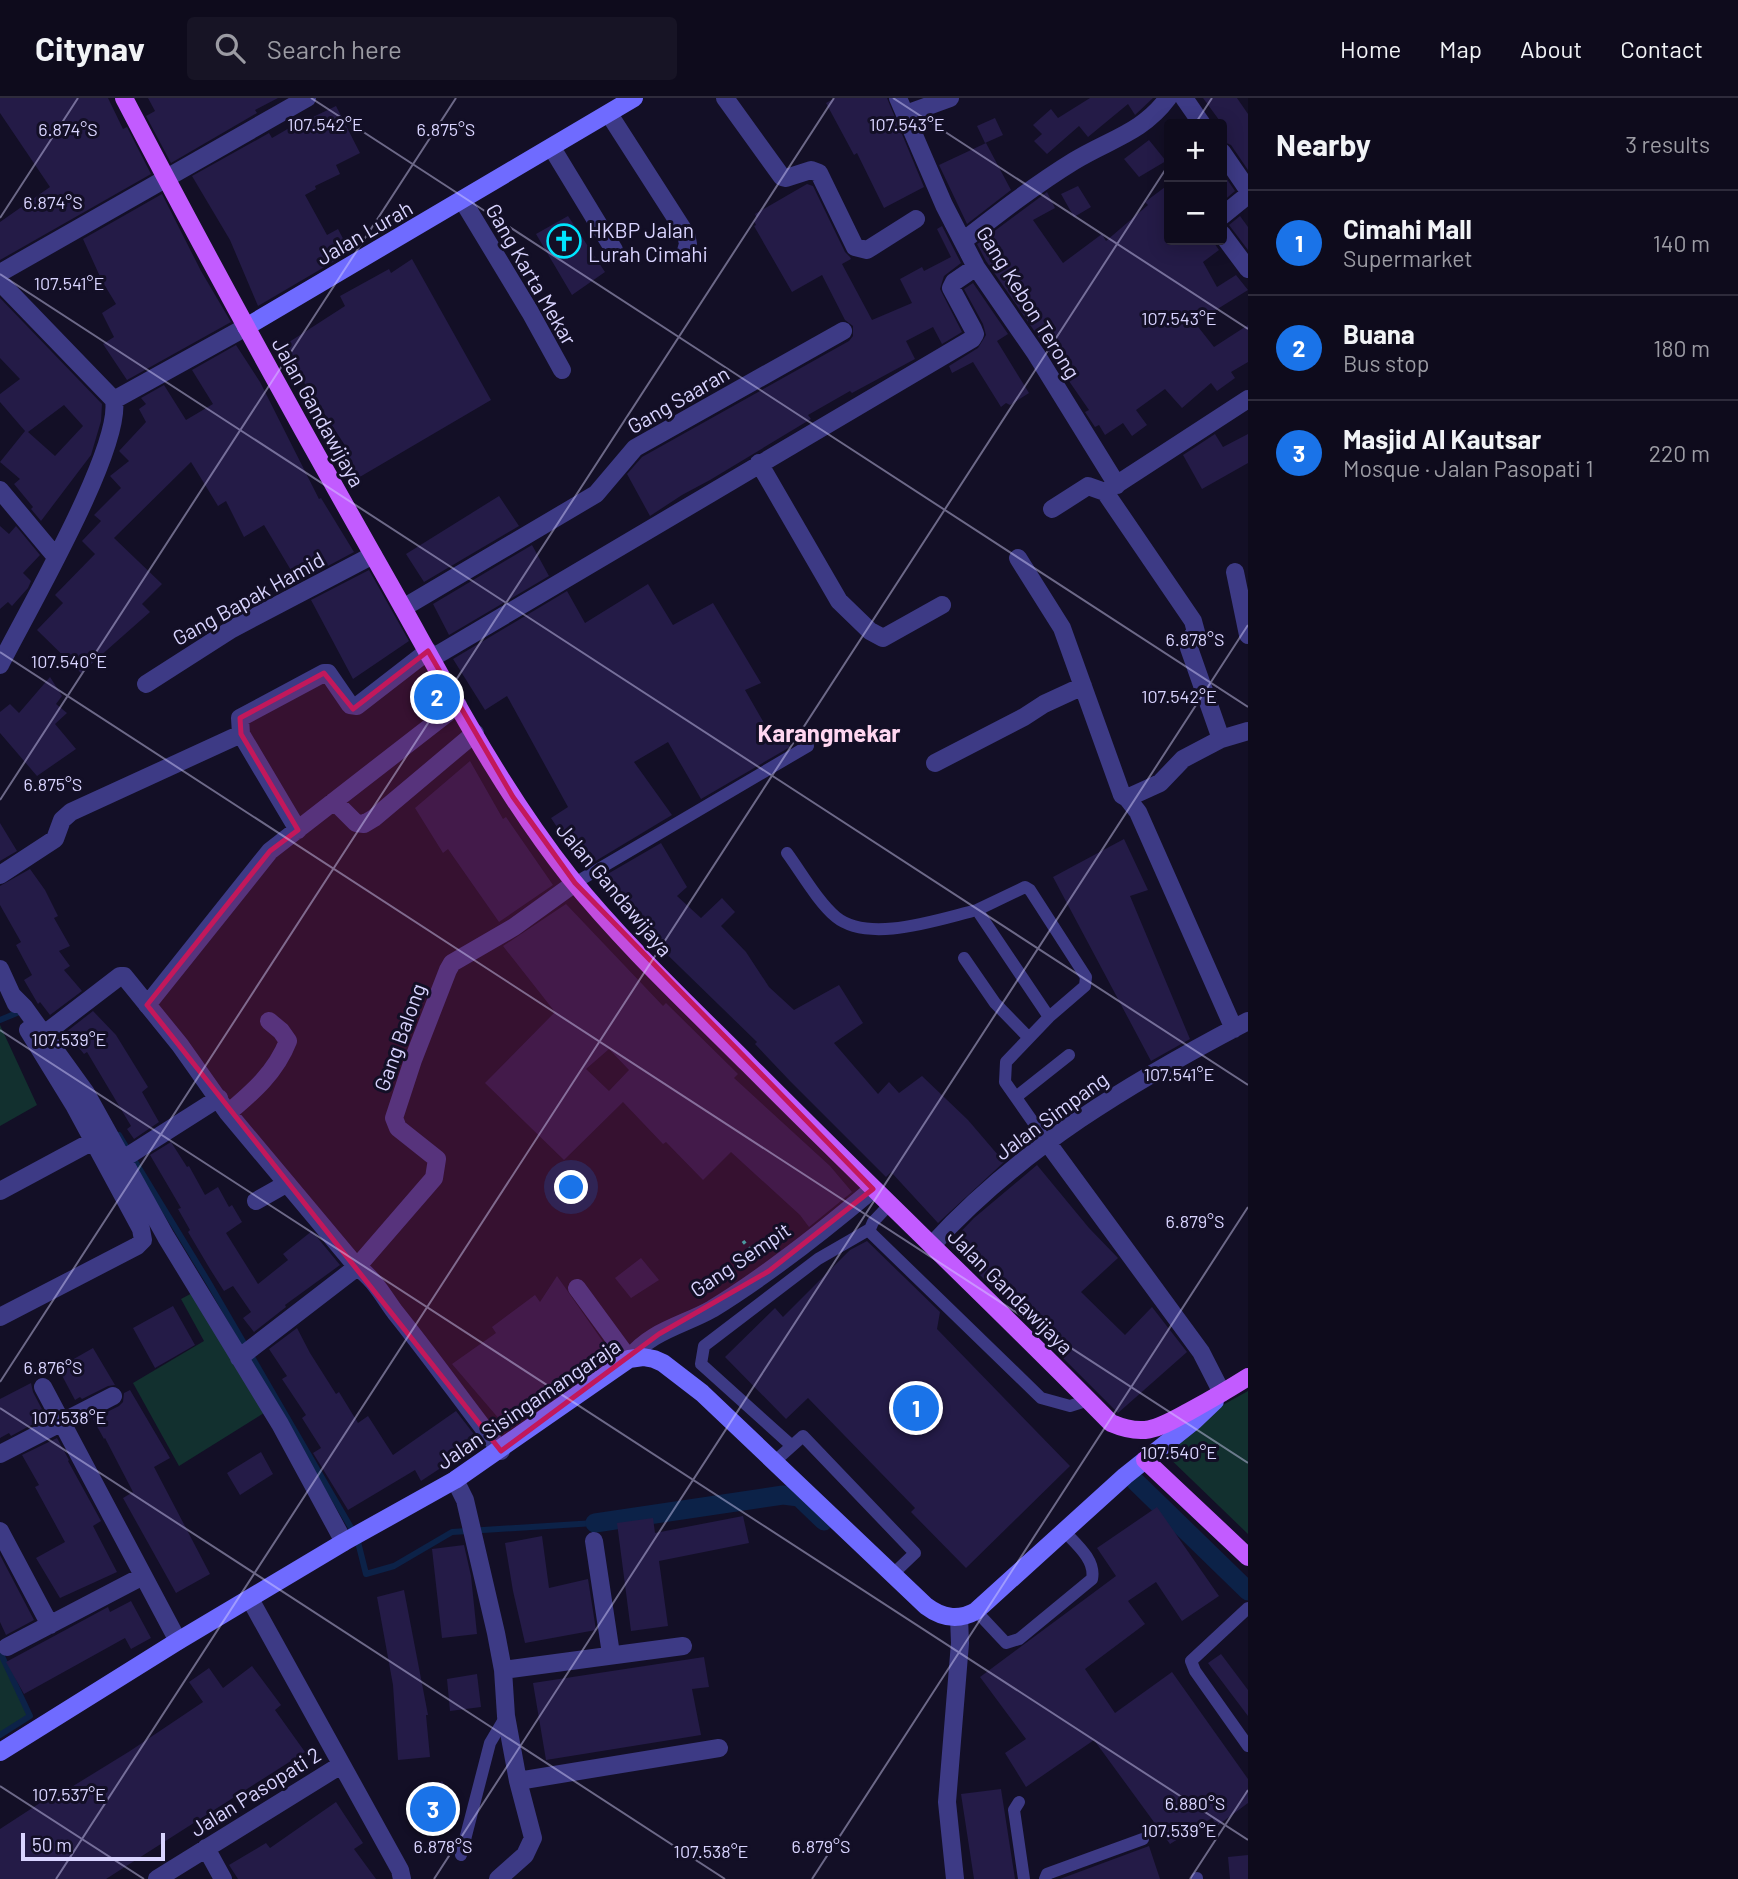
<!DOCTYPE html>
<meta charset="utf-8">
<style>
:root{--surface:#0e0b1c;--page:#171425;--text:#f1f3f6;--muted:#9b9ba3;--line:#2e2b3b;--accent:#1a73e8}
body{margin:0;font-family:Barlow,sans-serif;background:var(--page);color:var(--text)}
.controls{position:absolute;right:21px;top:21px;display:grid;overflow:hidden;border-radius:7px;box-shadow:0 4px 18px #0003}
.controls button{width:63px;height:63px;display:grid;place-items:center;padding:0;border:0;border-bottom:2px solid var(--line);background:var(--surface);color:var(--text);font:35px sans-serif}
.scale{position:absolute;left:21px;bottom:18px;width:144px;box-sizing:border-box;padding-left:7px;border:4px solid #d9d4ff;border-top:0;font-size:19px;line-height:24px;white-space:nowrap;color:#d9d4ff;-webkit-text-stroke:5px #130f26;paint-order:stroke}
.you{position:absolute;left:572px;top:1090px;width:24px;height:24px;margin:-18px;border:5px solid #fff;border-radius:50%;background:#1a73e8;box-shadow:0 0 0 10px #1a73e833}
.badge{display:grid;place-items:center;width:46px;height:46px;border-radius:50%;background:var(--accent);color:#fff;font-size:23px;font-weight:700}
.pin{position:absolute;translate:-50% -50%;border:4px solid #fff;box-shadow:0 2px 7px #0006}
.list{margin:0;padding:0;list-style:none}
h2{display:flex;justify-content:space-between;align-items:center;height:91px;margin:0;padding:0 28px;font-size:30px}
h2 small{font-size:23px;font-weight:400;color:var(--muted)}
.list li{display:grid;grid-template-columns:46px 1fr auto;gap:21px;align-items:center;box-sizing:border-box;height:105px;padding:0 28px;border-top:2px solid var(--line)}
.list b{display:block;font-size:26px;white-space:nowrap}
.list p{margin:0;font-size:23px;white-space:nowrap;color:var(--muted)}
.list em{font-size:23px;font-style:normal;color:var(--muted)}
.icon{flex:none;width:38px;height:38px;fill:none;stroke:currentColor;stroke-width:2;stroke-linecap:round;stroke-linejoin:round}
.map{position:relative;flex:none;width:1248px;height:1781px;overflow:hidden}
header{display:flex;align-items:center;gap:42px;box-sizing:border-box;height:98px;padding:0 35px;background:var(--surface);border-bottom:2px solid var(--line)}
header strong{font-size:33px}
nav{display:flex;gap:38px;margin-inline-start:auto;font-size:24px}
.search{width:490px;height:63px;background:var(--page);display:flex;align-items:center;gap:18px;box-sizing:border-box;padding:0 24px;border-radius:7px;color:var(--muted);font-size:26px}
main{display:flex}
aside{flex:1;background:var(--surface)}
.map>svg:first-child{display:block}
.green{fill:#12302f}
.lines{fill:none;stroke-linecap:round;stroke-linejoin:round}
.stream{stroke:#0c2248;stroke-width:6}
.canal{stroke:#0c2248;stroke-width:19}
.building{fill:#241b47;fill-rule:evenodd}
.path{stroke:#2fb8b0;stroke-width:3.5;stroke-dasharray:3.5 5;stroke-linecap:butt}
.lane{stroke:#3d3a85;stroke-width:12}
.street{stroke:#3d3a85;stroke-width:18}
.secondary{stroke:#6f6bff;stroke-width:18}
.primary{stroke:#c25bff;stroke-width:18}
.marked{fill:#c2185b;fill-opacity:0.2;stroke:#c2185b;stroke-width:5;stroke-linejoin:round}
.ticks{fill:none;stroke:#d9d4ff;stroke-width:2;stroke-opacity:0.45}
.labels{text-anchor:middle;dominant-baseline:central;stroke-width:6;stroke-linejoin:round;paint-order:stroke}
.poi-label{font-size:21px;fill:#d9d4ff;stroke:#130f26;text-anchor:start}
.street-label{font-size:21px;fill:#d9d4ff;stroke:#130f26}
.quarter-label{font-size:24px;font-weight:bold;fill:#ffd6f0;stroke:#130f26}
.ticks-label{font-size:18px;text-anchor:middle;fill:#d9d4ff;stroke:#130f26;stroke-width:6;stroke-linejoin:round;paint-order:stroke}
</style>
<header>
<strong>Citynav</strong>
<div class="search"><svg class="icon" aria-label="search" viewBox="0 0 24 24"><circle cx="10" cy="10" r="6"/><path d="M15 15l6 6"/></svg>Search here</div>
<nav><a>Home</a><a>Map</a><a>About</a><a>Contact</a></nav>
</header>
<main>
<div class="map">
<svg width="1248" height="1781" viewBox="0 0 1248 1781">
<rect width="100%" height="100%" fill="#130f26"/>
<path class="green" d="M0 927 37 1007 0 1028Z
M196 1193 267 1313 179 1368 133 1285 204 1243 181 1201Z
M1248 1293V1436L1162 1353 1194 1323Z
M0 1554 29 1617 0 1635Z"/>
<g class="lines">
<path class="stream" d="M0 922 24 912
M119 1037 209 1185 357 1440 366 1476 394 1468 452 1434 595 1425
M0 1554 30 1618 0 1637"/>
<path class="canal" d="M1136 1384 1248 1493
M595 1425 783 1397 799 1399 824 1423"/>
</g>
<path class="building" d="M0 0H108L123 31 127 29 151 76 0 162V124L50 89 0 15Z
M148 0H278L255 12 257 15 171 65 146 18 155 13Z
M835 0H887L924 89 884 110 857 55 854 57 826 5Z
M1090 0H1153L1135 17 1128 6 1088 39 1079 28 1047 56 1034 43 1042 36 1033 27 1051 11 1058 20Z
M1203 0H1237L1248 16V72L1231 47 1222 43V26Z
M336 8 360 55 336 67 340 76 315 88 316 91 305 97 327 137 338 131 350 154 258 208 230 142 192 78 269 35 272 40 310 18 311 20Z
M995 20 1003 37 985 45 977 28Z
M1149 42 1166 63 1139 79 1124 61Z
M986 45 1011 92 967 126 939 67Z
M1222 74 1235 93 1222 104Z
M807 86 813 88 845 154 850 159 851 161 842 166 872 222 912 205 900 181 922 169 924 173 951 159 937 131 942 128 961 165 944 178 940 191 962 234 942 246 933 229 906 243 915 261 852 295 850 293 808 317 811 321 710 382 682 397 650 418 627 376 642 359 849 243 853 238V228L845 222 822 177 792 194 754 128 756 127 754 123 757 120 755 116Z
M1169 86V142H1212L1219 152 1203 164 1217 189 1236 177 1248 192 1195 225 1214 249 1248 227V264L1231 274 1235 280 1217 293 1211 285 1182 310 1165 291 1136 312 1147 327 1132 338 1123 325 1105 337 1099 327 1095 329 1085 314 1089 312 986 163 977 146 1047 94 1055 110 1033 122 1063 165 1102 136 1106 143 1148 107 1145 104Z
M1078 88 1091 109 1074 119 1061 96Z
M162 96 201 173 231 224 127 282 103 246 114 239 102 215 116 206 102 183 83 141Z
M568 118 605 174 572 197 536 136Z
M1240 118 1248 129V152L1229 127Z
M412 161 491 302 358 380 344 354 348 352 290 263 283 248 345 208 340 198 389 171 391 175Z
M973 185 1008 236 997 243 1029 295 1010 307 1006 305 1001 309 973 264 952 275 949 268 978 250 986 237 983 226 964 191Z
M0 200 102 306 101 323 91 357 41 423 31 411 33 409 14 386 20 381 0 364 25 333 0 304V296L20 281 0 260ZM64 307 83 328 55 358 28 334Z
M236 247 260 284 319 401 321 400 354 454 298 484 264 427 244 439 226 403 218 408 191 364 114 440 162 486 142 506 150 514 81 575 37 532 63 505 55 497 95 456 82 443 101 423 94 417 121 390 110 378 129 363 119 353 146 324 139 311 146 306 141 300 164 287 186 322 213 306 192 272Z
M1215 336 1223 349 1248 336V365L1202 391 1183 357Z
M499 398 519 428 424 484 406 456Z
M0 428 9 436 16 428 40 457 23 475 31 483 28 490 12 508 8 504 0 511Z
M532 447 549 478 449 537 433 506Z
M369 472 409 543 353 581 311 502Z
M648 486 673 527 713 505 761 585 745 592 776 646 786 643 790 649 701 701 668 644 634 664 672 717 584 770 551 720 568 709 507 598 485 612 453 561 567 493 585 525Z
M50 579 62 598 56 606 67 615 55 626 76 651 37 678 0 635V614L10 606 19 615Z
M470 663 503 721 506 719 553 787 499 824 448 751 443 755 415 710Z
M0 725 17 753 0 763Z
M1124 741 1148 792 1130 798 1190 941 1151 963 1053 779Z
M661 745 687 789 677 798 701 820 722 800 735 814 721 828 746 854 769 889 794 912 839 887 863 925 834 945 878 996 889 984 899 995 922 978 968 1022 1004 1064 938 1125 891 1074 886 1079 790 983 755 946 757 944 644 834 645 832 599 781Z
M30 771 45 792 58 818 54 820 70 848 59 853 70 868 64 872 82 893 50 917 40 904 38 906 24 882 32 877 16 847 21 844 0 807V788Z
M566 806 663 908 666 905 738 976 734 980 830 1068 852 1094 809 1129 800 1117 731 1054 703 1082 666 1044 663 1046 623 1004 564 1062 485 985 555 914 503 848ZM609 951 629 972 609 993 586 971Z
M93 913 116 937 148 989 142 994 159 1024 134 1041 127 1031 131 1028 87 954 84 956 66 934Z
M171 1044 187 1069 189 1068 205 1097 218 1089 229 1109 232 1107 242 1124 226 1135 258 1186 288 1162 283 1156 312 1133 340 1167 285 1207 286 1209 254 1234 243 1220 251 1214 233 1188 224 1193 210 1171 188 1134 190 1132 178 1111 181 1110 150 1057Z
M1037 1067 1089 1130 1118 1160 1081 1194 1125 1237 1152 1209 1187 1254 1118 1315 949 1146 974 1120Z
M867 1143 940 1214 937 1231 1070 1368 966 1470 911 1414 915 1410 808 1300 786 1321 725 1259 775 1210 783 1219 850 1152Z
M641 1160 659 1182 631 1200 615 1180Z
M557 1178 613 1258 564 1291 562 1289 506 1329 452 1266 496 1235 492 1229 535 1197 540 1204Z
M173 1208 195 1247 155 1270 133 1230Z
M297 1230 310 1255 336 1296 339 1294 358 1325 368 1318 393 1357 456 1313 480 1344 421 1383 415 1372 348 1412 313 1355 321 1350 302 1320 306 1317 282 1281 287 1278 269 1251Z
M93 1250 115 1287 108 1288 82 1301 80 1299 75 1302 58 1270Z
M31 1285 33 1294 46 1319 11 1338 9 1335 0 1340V1301Z
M130 1292 170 1360 154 1369 210 1476 176 1495 123 1400 133 1394 105 1340 104 1341 93 1321 119 1308 123 1304 124 1295Z
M57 1340 69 1362 68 1363 101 1423 93 1428 117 1474 60 1500 36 1460 65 1444 35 1389 39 1387 22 1357Z
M261 1354 273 1376 240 1397 227 1375Z
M1157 1409 1219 1498 1182 1523 1156 1484 1128 1503 1145 1526 1085 1571 1115 1615 1172 1574 1248 1681V1705L1217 1728 1212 1720 1170 1746 1094 1642 1026 1689 1005 1655 1026 1641 980 1579 1116 1478 1097 1450Z
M743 1418 749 1445 659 1463 668 1528 631 1533 617 1425 653 1420 655 1435Z
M542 1438 549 1490 588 1481 596 1532 525 1545 513 1493 505 1445Z
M464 1447 471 1478 477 1536 442 1540 432 1451Z
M0 1457 34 1522 6 1537 0 1524Z
M404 1492 428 1617H426L430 1659 398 1662 393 1587 377 1499Z
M131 1503 151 1540 131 1551 125 1540 24 1596 6 1564 108 1509 110 1514Z
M1221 1556 1248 1592V1618L1208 1565Z
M704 1559 709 1589 692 1591 701 1637 546 1662 533 1585Z
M252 1568 281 1607 275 1612 305 1654 106 1781H0V1731L63 1690 65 1693 130 1653 203 1604 189 1584 209 1570 223 1590Z
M477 1576 481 1609 450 1613 447 1581Z
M442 1683 460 1711 427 1735 408 1706Z
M1001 1691 1015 1781H974L961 1696Z
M336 1704 363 1745 354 1751 376 1781H238L229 1767 266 1745 270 1750Z
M1149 1748 1160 1781H1060Z
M1248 1757V1781H1230L1228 1759Z"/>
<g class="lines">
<path class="path" d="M743 1143 758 1161"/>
<path class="lane" d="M787 755C801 774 818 804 836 819 869 846 939 821 977 812L1049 919 1006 964 1005 984 1047 1044
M575 785 808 648
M977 812 1025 789 1030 792 1086 879 1085 888 1049 919
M964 860 995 905 1029 940
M1016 999 1069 957
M870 1131 871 1135 1041 1300 1070 1308 1089 1302
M792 1348 701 1266 704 1248 818 1161 870 1131 873 1124 889 1107
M774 1364 803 1338 915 1455 893 1476
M1248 1510 1191 1563 1195 1573 1248 1648
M976 1513 1006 1545 1019 1541 1092 1481C1096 1462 1076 1446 1064 1433
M1019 1704 1014 1712 1024 1781
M461 1757 490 1645 506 1618
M1197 1780V1781
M1045 1781 1047 1776 1143 1741"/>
<path class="street" d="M725 0 782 79 786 80 811 72 819 75 855 149 867 152 916 121
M898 0 944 107 976 169 1036 256 1117 387
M1184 0 1202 26
M609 16 686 136 688 146 686 153
M906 16 950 0
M552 50 614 152
M1222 54 1248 92
M463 103 530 214 562 272
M1222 118 1248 97
M1222 136 1248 171
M963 143C999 115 1035 87 1074 63 1110 41 1142 35 1168 0
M0 175 307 0
M0 184 114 302C122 351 26 515 0 567
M114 302 246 229
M759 365 839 503 870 533 883 540 942 507
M0 392 56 459
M1105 394 1193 523 1196 534 1189 542V550L1221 641 1248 633
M1052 411 1088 388 1105 394 1248 301
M1018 460 1062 530 1122 697 1127 700
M1235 474 1248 537
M403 510 596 396 635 350 843 233
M432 560 972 241 975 236 973 231 951 190 954 184 976 169
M146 586 232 531 373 457
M1221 641 1183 661 1160 685 1127 700 1138 714 1234 931
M935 665 1024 619 1044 606 1083 588
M334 703 356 725 364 726 374 720 475 635
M298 732 241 636 240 620 324 575H328L350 607 357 608 428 553
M0 777 55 741 62 722 71 714 241 636
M0 871 16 906
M12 897 24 909 86 995 166 1139 280 1326 344 1444
M147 907 270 753 458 607
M43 937 120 878H124L180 947 228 1015 357 1169C373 1179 384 1199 395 1214 432 1260 465 1307 501 1353
M228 1015C253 994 276 974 288 943L281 933 269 923
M1047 1044 1201 1254 1222 1295
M123 1061 219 1000
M0 1093 93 1043
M256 1103 286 1086
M932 1147C1020 1050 1133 983 1248 923
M577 1190 629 1261C650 1233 684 1227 712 1211 769 1176 822 1134 873 1091
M0 1219 137 1148 143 1142 141 1131 74 1007 28 932
M239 1260 357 1169 434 1080 437 1061 398 1030 394 1020 413 962 448 872 452 865 514 829 575 785
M43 1289 178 1543
M0 1356 113 1298
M455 1382 465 1402 496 1535 503 1572 506 1618 518 1683 533 1740 525 1757 498 1781
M0 1433 50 1527
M594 1443 611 1556
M250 1501 400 1772 402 1781
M7 1549 143 1478
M503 1572 683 1548
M518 1683 719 1650
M206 1750 223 1781
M157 1781 341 1667
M955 1781 947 1704 960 1545 959 1519"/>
<path class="secondary" d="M246 229 634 0
M0 1654 178 1543 344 1444 455 1382 629 1261 643 1259 654 1261 663 1265 702 1295 926 1508C942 1520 958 1523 976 1513L1125 1378 1194 1323 1215 1303"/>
<path class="primary" d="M124 0C209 163 298 325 389 485 445 584 498 688 569 778 623 845 687 905 748 966 868 1087 992 1204 1111 1325 1146 1340 1160 1329 1190 1313 1210 1302 1229 1291 1248 1279
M1145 1362 1248 1459"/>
</g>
<path class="marked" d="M428 553 513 699 575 785 873 1091 769 1173 659 1236 501 1353 147 907 270 753 298 732 241 636 240 620 324 575 353 611Z"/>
<path class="ticks" d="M311 0 1248 609M893 0 1248 231M1195 26 1212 0M0 120 78 0M0 176 1248 987M0 554 1248 1365M0 702 456 0M0 932 1248 1742M0 1284 834 0M0 1310 725 1781M0 1688 144 1781M56 1781 1169 66M434 1781 1248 527M812 1781 1248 1109M1190 1781 1248 1692"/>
<defs>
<symbol id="church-ring" viewBox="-11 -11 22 22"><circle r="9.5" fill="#130f26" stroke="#00e5ff" stroke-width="1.5"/><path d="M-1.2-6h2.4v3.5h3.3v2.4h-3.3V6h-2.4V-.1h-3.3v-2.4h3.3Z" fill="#00e5ff"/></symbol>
</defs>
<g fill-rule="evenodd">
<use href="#church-ring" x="545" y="124" width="38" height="38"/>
</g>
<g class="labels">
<g class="poi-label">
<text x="588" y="131">HKBP Jalan<tspan x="588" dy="24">Lurah Cimahi</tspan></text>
</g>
<g class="street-label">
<text transform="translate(364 134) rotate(-30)">Jalan Lurah</text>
<text transform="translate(532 176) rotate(60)">Gang Karta Mekar</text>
<text transform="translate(1029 204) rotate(58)">Gang Kebon Terong</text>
<text transform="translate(678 301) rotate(-30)">Gang Saaran</text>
<text transform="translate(319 314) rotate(61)">Jalan Gandawijaya</text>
<text transform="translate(248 500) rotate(-29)">Gang Bapak Hamid</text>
<text transform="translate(615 791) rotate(50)">Jalan Gandawijaya</text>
<text transform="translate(399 939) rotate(-70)">Gang Balong</text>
<text transform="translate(1051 1017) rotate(-36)">Jalan Simpang</text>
<text transform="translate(740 1161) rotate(-34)">Gang Sempit</text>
<text transform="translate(1011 1193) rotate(45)">Jalan Gandawijaya</text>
<text transform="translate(528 1305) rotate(-34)">Jalan Sisingamangaraja</text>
<text transform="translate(255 1693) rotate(-32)">Jalan Pasopati 2</text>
</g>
<g class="quarter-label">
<text x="829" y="634">Karangmekar</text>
</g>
</g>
<g class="ticks-label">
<text x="325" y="33">107.542°E</text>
<text x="907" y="33">107.543°E</text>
<text x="68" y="38">6.874°S</text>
<text x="446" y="38">6.875°S</text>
<text x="53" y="111">6.874°S</text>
<text x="69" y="192">107.541°E</text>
<text x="1179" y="227">107.543°E</text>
<text x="1195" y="548">6.878°S</text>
<text x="69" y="570">107.540°E</text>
<text x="1179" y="605">107.542°E</text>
<text x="53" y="693">6.875°S</text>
<text x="69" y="948">107.539°E</text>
<text x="1179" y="983">107.541°E</text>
<text x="1195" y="1130">6.879°S</text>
<text x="53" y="1276">6.876°S</text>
<text x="69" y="1326">107.538°E</text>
<text x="1179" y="1361">107.540°E</text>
<text x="69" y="1703">107.537°E</text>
<text x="1195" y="1712">6.880°S</text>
<text x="1179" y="1739">107.539°E</text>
<text x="443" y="1755">6.878°S</text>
<text x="821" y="1755">6.879°S</text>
<text x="711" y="1760">107.538°E</text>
</g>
</svg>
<div class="controls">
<button>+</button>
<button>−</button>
</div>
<div class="scale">50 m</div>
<div class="you"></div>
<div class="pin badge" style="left:916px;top:1310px">1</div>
<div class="pin badge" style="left:437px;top:599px">2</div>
<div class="pin badge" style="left:433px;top:1711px">3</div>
</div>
<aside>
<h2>Nearby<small>3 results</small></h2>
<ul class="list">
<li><span class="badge">1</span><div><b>Cimahi Mall</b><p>Supermarket</p></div><em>140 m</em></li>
<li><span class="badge">2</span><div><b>Buana</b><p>Bus stop</p></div><em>180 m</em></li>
<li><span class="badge">3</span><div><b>Masjid Al Kautsar</b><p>Mosque · Jalan Pasopati 1</p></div><em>220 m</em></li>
</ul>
</aside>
</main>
